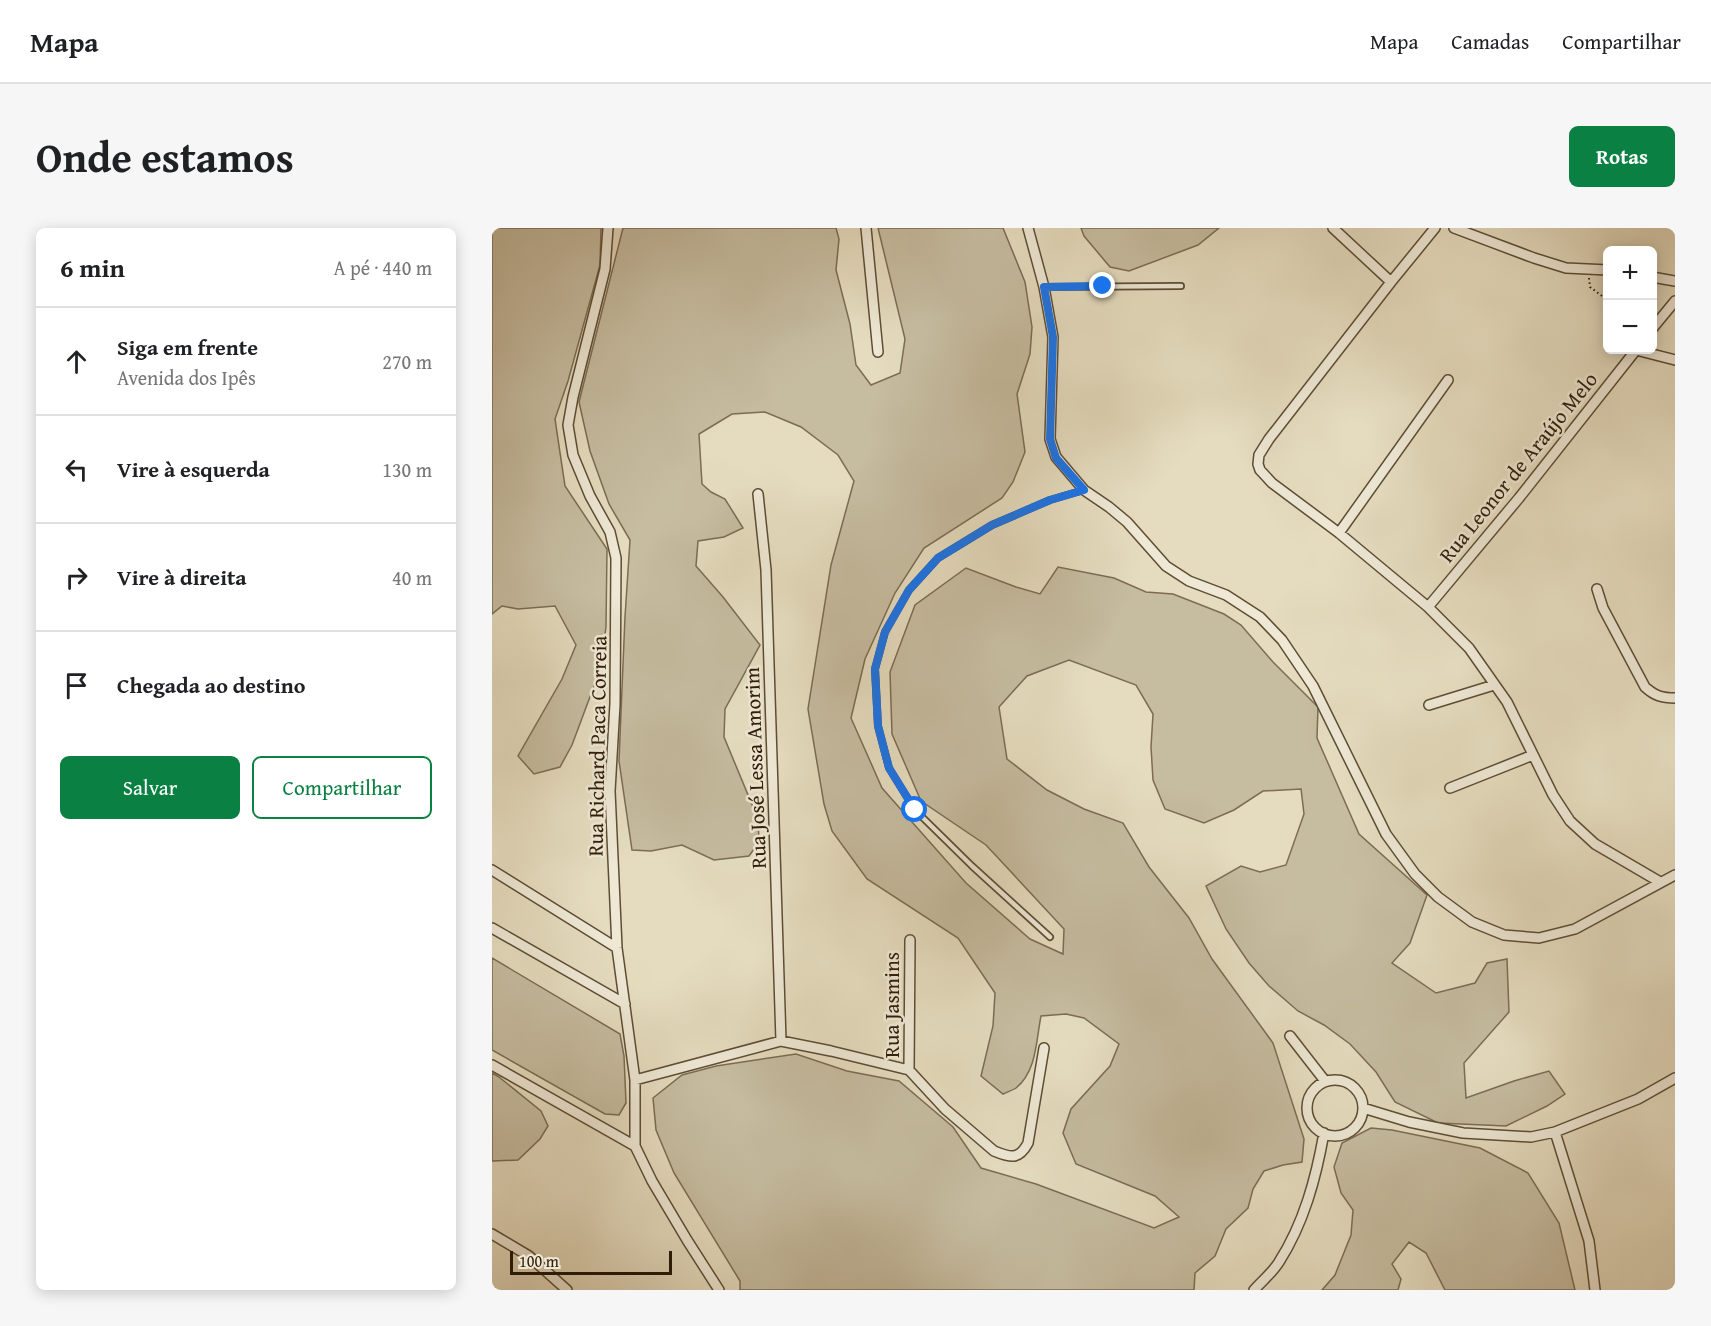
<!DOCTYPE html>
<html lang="pt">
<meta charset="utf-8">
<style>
:root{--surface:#fff;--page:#f6f6f6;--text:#202124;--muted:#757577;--line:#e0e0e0;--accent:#0b8043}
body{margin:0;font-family:"Gentium Book Plus",serif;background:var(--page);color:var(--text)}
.controls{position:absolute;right:18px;top:18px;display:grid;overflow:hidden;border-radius:9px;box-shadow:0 3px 15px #0003}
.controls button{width:54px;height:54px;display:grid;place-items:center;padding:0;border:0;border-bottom:2px solid var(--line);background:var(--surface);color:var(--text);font:30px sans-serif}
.scale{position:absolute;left:18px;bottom:15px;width:162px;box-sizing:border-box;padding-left:6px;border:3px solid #301d07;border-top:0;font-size:16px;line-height:21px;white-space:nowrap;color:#301d07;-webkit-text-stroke:4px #eee8d5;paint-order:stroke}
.stop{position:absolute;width:18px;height:18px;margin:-14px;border:4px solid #1a73e8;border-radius:50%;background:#fff}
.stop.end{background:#1a73e8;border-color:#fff;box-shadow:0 2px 6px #0008}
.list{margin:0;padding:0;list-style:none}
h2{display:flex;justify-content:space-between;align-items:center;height:78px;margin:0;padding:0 24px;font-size:26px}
h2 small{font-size:20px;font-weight:400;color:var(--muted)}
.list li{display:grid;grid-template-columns:39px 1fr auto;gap:18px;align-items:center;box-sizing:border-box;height:108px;padding:0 24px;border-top:2px solid var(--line)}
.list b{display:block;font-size:22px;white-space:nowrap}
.list p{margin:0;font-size:20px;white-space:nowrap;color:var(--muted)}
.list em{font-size:20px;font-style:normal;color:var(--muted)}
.actions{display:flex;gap:12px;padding:18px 24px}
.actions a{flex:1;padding:14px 0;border:2px solid var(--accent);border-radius:9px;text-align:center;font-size:21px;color:var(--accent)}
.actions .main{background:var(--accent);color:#fff}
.icon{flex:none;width:33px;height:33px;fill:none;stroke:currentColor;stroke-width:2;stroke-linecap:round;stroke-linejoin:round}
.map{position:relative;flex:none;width:1183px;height:1062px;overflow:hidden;border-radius:9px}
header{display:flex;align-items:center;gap:36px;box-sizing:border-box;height:84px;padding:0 30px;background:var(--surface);border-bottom:2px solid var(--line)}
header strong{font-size:28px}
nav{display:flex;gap:33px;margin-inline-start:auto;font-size:21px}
.intro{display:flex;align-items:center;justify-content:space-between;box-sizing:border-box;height:144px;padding:0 36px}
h1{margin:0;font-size:42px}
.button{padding:15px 27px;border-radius:9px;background:var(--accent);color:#fff;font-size:21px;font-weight:700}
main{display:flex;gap:36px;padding:0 36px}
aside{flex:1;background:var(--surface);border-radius:9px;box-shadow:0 3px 15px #0003}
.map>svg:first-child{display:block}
.green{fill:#c6bca0;stroke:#7b6c54;stroke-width:1.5}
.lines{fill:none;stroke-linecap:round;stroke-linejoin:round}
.lane-casing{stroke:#5d4d35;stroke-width:8}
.street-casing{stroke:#5d4d35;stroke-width:12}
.path{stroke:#301d07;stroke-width:2;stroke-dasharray:1.5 3;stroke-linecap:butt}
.lane{stroke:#eee8d5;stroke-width:4.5}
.street{stroke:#eee8d5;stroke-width:9}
.route{stroke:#1a73e8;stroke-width:8}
.labels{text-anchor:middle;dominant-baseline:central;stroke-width:5;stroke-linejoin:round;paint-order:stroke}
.street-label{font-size:21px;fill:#301d07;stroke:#eee8d5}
</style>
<header>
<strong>Mapa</strong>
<nav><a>Mapa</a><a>Camadas</a><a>Compartilhar</a></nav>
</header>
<div class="intro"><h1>Onde estamos</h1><a class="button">Rotas</a></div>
<main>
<aside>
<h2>6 min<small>A pé · 440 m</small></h2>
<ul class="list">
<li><svg class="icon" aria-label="ahead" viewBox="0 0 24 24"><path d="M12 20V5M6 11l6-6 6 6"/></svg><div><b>Siga em frente</b><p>Avenida dos Ipês</p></div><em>270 m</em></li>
<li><svg class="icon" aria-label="left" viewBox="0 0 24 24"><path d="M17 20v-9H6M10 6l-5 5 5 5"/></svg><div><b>Vire à esquerda</b></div><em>130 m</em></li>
<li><svg class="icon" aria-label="right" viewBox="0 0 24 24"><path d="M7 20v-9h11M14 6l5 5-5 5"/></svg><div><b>Vire à direita</b></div><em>40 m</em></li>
<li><svg class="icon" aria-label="arrive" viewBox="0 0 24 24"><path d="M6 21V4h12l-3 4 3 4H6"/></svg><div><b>Chegada ao destino</b></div></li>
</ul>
<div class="actions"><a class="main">Salvar</a><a>Compartilhar</a></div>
</aside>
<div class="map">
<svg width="1183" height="1062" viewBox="0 0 1183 1062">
<rect width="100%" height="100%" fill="#e5dcbf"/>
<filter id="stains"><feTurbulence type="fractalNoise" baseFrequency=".00333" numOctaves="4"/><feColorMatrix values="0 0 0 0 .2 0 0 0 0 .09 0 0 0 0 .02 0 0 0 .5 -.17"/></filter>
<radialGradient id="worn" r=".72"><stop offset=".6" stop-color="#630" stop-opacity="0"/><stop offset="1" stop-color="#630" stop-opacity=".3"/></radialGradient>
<path class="green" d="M0 0H109L108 37 76 153 63 191 73 258 115 321 114 399 108 442 80 517 68 539 42 546 26 528 70 451 84 417 63 378 26 381 10 378 0 386Z
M131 0H344L347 11 344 42 358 96 364 137 379 157 408 145 413 111 386 0H511L533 54 540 99 538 126 525 166 533 224 521 254 510 270 432 320 403 365 373 431 359 490 390 560 474 655 538 711 571 726 572 701 494 617 429 573 400 506 398 444 423 377 474 340 524 359 548 366 566 339 622 350 654 364 681 366 732 386 749 397 781 434 826 479 825 510 867 606 935 667 918 715 900 735 944 765 983 755 995 735 1015 731 1017 784 972 835 974 870 1022 853 1057 843 1073 866 1055 878 1014 898 946 895 903 874 884 844 858 816 832 797 806 783 777 758 757 735 734 701 714 658 749 638 768 644 794 637 812 586 809 561 771 563 742 582 712 595 673 581 661 552 659 519 661 486 644 457 577 432 535 448 507 479 515 531 555 562 592 581 631 595 657 639 697 690 720 731 781 815 812 911 810 934 791 937 772 943 761 961 756 980 734 1001 723 1028 703 1045 702 1062H248V1053L182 945 164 902 161 870 190 847 224 838 304 826 355 843 407 853 461 899 489 940 544 956 662 1000 687 989 663 968 584 936 571 905 579 881 618 838 627 816 592 790 574 786 549 788C544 812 545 843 524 860 521 862 515 864 511 866L489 848 501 798 503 765 466 710 375 651 340 603 332 576 316 481 339 337 362 253 346 227 309 199 273 184 240 186 207 206 210 256 219 264 233 271 251 300 232 309 206 313 204 338 231 369 268 417 233 481 232 509 266 591 267 614 257 628 222 632 190 617 159 623 140 622 127 533 133 389 138 312 117 276 98 223 87 174Z
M589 0H727L706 17 637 43 618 39 592 8Z
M0 730 128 806 132 828 134 875 127 887 113 886 0 822Z
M0 845 7 849 49 883 56 898 48 911 26 932 0 933Z
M879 900 900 902 988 920 1036 945 1067 995 1083 1062H953L934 1025 917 1014 900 1036 909 1051 906 1062H830L843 1047 859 1007 861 982 849 965 842 939 850 915Z"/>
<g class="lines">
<defs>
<path id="lane" d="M552 59 689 58
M558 709 480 638 423 582 397 540 386 498 383 441 393 404 417 362 446 330 500 297 558 272 592 262"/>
<path id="street" d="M116 0 113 41 81 169 76 197 81 227 98 268 118 304 124 330 123 476 118 563 125 720 143 852V918L160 953 195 1012 227 1062
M374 0 386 124
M536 0 552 59 561 109 558 211 564 229 592 262 617 279 635 294 674 338 697 353 734 367 768 389 790 412 821 458 894 606 923 646 946 669 980 694 1012 707 1047 710 1083 701 1183 647
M841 0 899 54
M943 0 899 54 777 211 767 227 766 236 768 242 780 255 847 305 936 379 977 420 1015 474 1061 567 1078 593 1103 616 1168 654
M962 0 1042 30 1074 40 1116 42
M1160 49 1183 53
M1160 101 1183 73
M266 266 274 342 289 813
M847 305 956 152
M1105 361 1111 380 1153 459C1163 468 1170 470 1183 470
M936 379 1027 270 1144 122 1183 132
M937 477 1002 457
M958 560 1041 527
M0 642 125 720
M0 700 133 776
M798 808 833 853
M0 837 143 918
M417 842 418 712
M143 852 289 813 339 823 417 842 453 881 502 923C519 930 527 932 536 915L552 820
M815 880a28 28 0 1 1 56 0a28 28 0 1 1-56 0Z
M871 880 917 894 971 905 1039 909 1063 904 1146 871 1183 850
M1063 904 1097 1013 1103 1062
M0 1006 37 1028 75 1062
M762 1062C770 1053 781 1044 787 1034 812 995 824 950 832 905"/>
</defs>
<use href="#lane" class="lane-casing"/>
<use href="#street" class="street-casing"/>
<path class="path" d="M1097 50 1098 59 1114 71 1116 75"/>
<use href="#lane" class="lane"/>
<use href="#street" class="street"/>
</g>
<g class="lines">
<path class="route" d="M423 582 397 540 386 498 383 441 393 404 417 362 446 330 500 297 558 272 592 262 564 230 558 211 561 109 552 59 611 58"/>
</g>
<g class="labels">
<g class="street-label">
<text transform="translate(1026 239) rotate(-51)">Rua Leonor de Araújo Melo</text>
<text transform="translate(105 518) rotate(-89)">Rua Richard Paca Correia</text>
<text transform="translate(263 540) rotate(-92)">Rua José Lessa Amorim</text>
<text transform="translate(399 777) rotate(-90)">Rua Jasmins</text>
</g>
</g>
<rect width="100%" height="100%" filter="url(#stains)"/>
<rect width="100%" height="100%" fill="url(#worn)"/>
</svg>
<div class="controls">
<button>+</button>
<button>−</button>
</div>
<div class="scale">100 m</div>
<div class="stop" style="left:423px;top:582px"></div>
<div class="stop end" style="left:611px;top:58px"></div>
</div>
</main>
